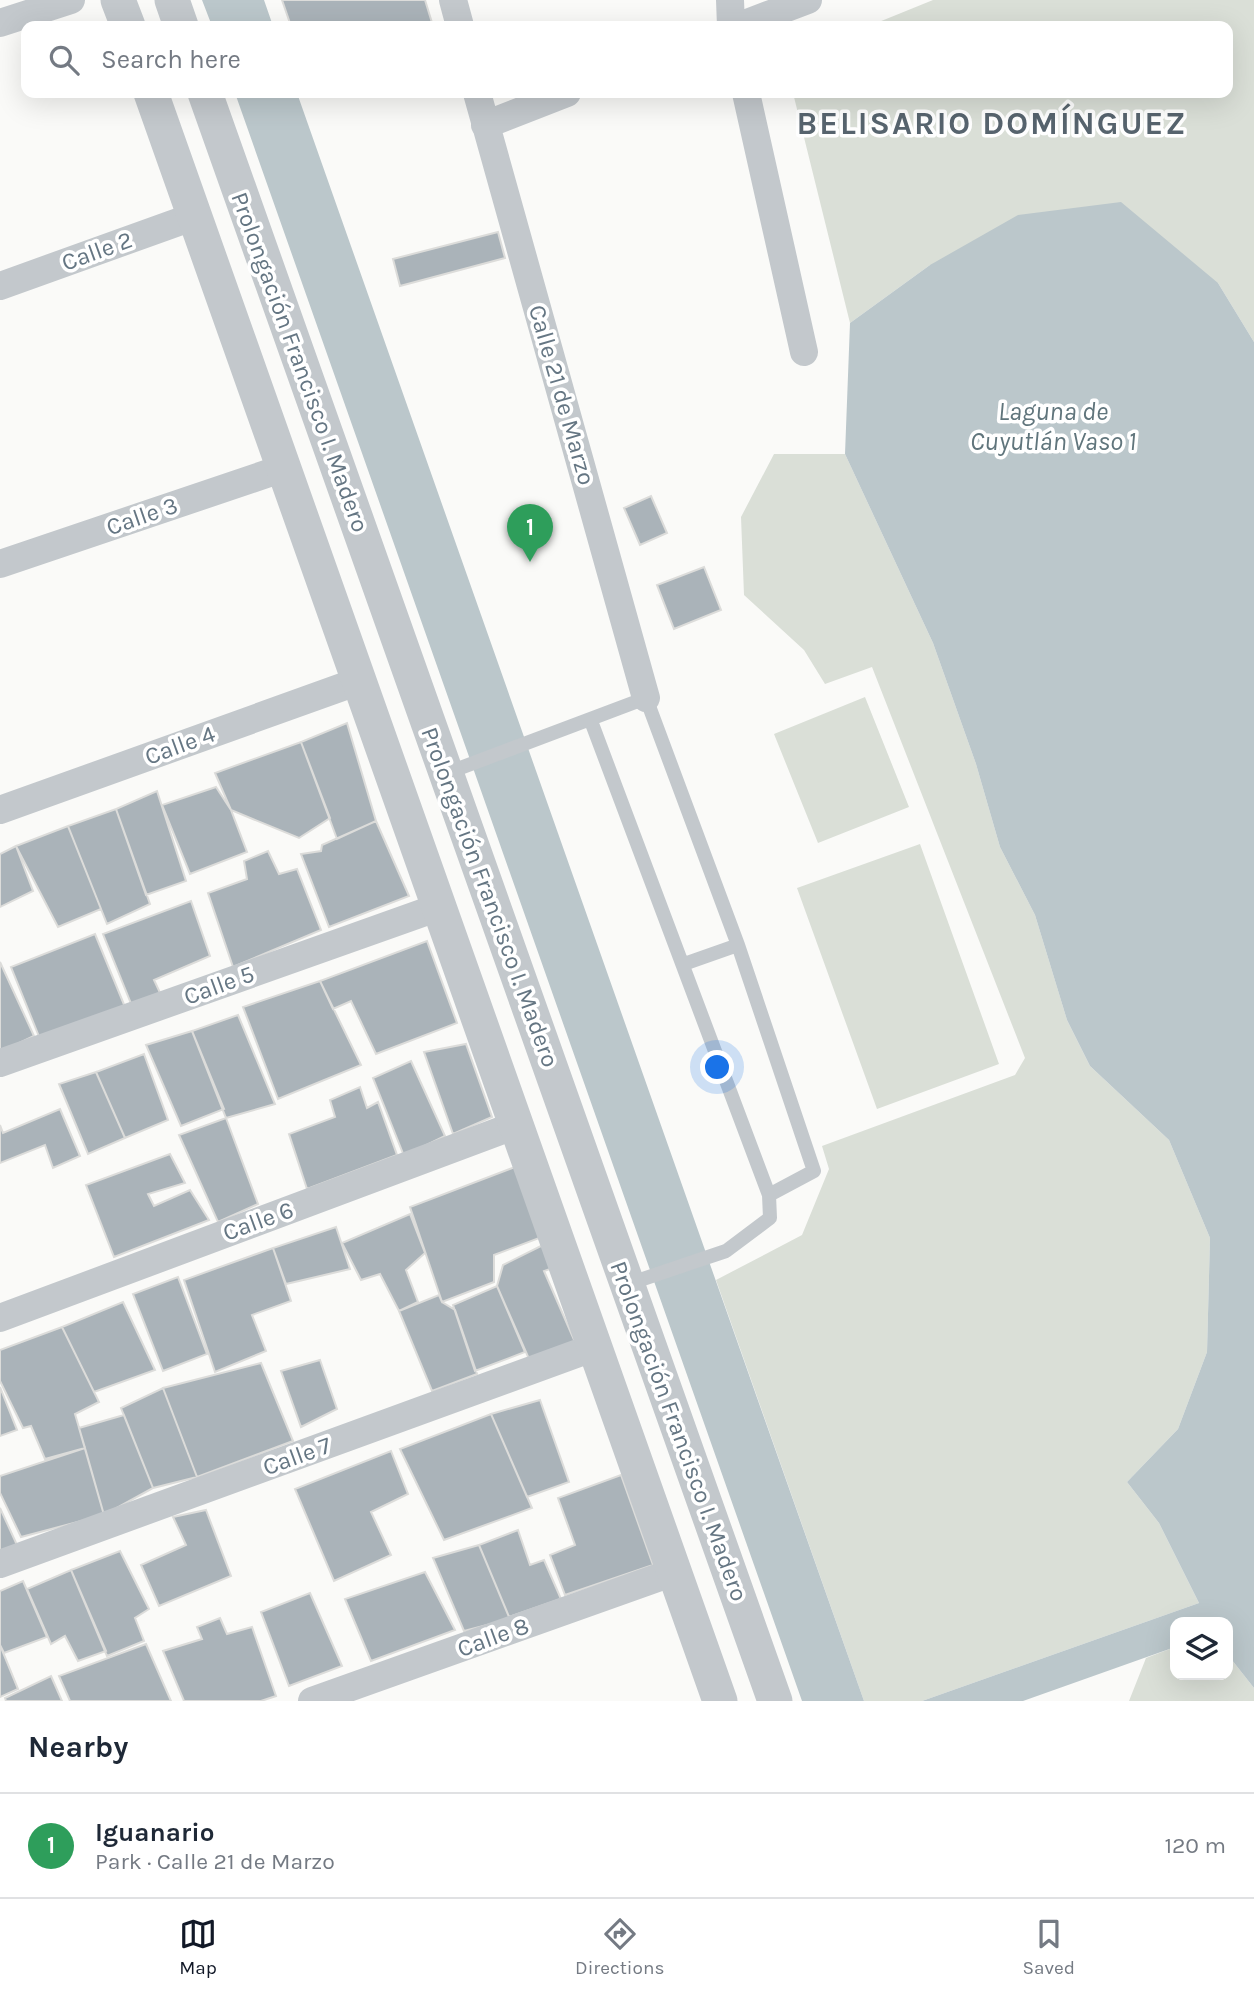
<!DOCTYPE html>
<meta charset="utf-8">
<style>
:root{--surface:#fff;--page:#f6f6f7;--text:#1f2937;--muted:#747a83;--line:#e0e1e3;--accent:#111827}
body{margin:0;font-family:Karla,sans-serif;background:var(--page);color:var(--text)}
.controls{position:absolute;right:21px;bottom:21px;display:grid;overflow:hidden;border-radius:14px;box-shadow:0 7px 28px #0002}
.controls button{width:63px;height:63px;display:grid;place-items:center;padding:0;border:0;border-bottom:2px solid var(--line);background:var(--surface);color:var(--text);font:35px sans-serif}
.you{position:absolute;left:718px;top:1068px;width:24px;height:24px;margin:-18px;border:5px solid #fff;border-radius:50%;background:#1a73e8;box-shadow:0 0 0 10px #1a73e833}
.badge{display:grid;place-items:center;width:46px;height:46px;border-radius:50%;background:var(--accent);color:#fff;font-size:23px;font-weight:700}
.pin{position:absolute;translate:-50% -58px;filter:drop-shadow(0 2px 4px #0008)}
.pin::after{content:'';position:absolute;top:37px;width:24px;height:21px;background:inherit;clip-path:polygon(0 0,100% 0,50% 100%)}
.list{margin:0;padding:0;list-style:none}
h2{display:flex;justify-content:space-between;align-items:center;height:91px;margin:0;padding:0 28px;font-size:30px}
h2 small{font-size:23px;font-weight:400;color:var(--muted)}
.list li{display:grid;grid-template-columns:46px 1fr auto;gap:21px;align-items:center;box-sizing:border-box;height:105px;padding:0 28px;border-top:2px solid var(--line)}
.list b{display:block;font-size:26px;white-space:nowrap}
.list p{margin:0;font-size:23px;white-space:nowrap;color:var(--muted)}
.list em{font-size:23px;font-style:normal;color:var(--muted)}
.icon{flex:none;width:38px;height:38px;fill:none;stroke:currentColor;stroke-width:2;stroke-linecap:round;stroke-linejoin:round}
.map{position:relative;flex:none;width:1254px;height:1701px;overflow:hidden}
.search{position:absolute;background:var(--surface);box-shadow:0 7px 28px #0002;left:21px;right:21px;top:21px;height:77px;display:flex;align-items:center;gap:18px;box-sizing:border-box;padding:0 24px;border-radius:14px;color:var(--muted);font-size:26px}
.sheet{height:196px;background:var(--surface)}
nav{display:flex;justify-content:space-around;align-items:center;box-sizing:border-box;height:98px;border-top:2px solid var(--line);background:var(--surface);font-size:19px;color:var(--muted)}
nav a{display:grid;justify-items:center;gap:4px}
nav .on{color:var(--accent)}
.map>svg:first-child{display:block}
.green{fill:#dadfd7}
.water{fill:#bbc7cb}
.building{fill:#aab3b9;stroke:#dcdcda;stroke-width:2}
.lines{fill:none;stroke-linecap:round;stroke-linejoin:round}
.service{stroke:#c3c8cc;stroke-width:14}
.minor{stroke:#c3c8cc;stroke-width:28}
.tertiary{stroke:#c3c8cc;stroke-width:35}
.labels{text-anchor:middle;dominant-baseline:central;stroke-width:7;stroke-linejoin:round;paint-order:stroke}
.street-label{font-size:24px;fill:#657683;stroke:#fff}
.water-label{font-size:26px;font-style:italic;fill:#60757c;stroke:#fff}
.district-label{font-size:32px;font-weight:bold;letter-spacing:2px;fill:#57646e;stroke:#fff}
</style>
<div class="map">
<svg width="1254" height="1701" viewBox="0 0 1254 1701">
<rect width="100%" height="100%" fill="#fafaf8"/>
<path class="green" d="M933 0H1254V342L1218 283 930 265 850 323 793 93H1228V26H869Z
M774 454H845L933 643 976 764 1000 847 1035 915 1067 1020 1090 1066 1169 1140 1210 1238 1207 1352 1178 1429 1127 1482 1159 1523 1199 1603 922 1701H864L716 1280 802 1235 829 1169 822 1146 1015 1075 1025 1058 872 667 825 684 804 650 744 595 741 517Z
M865 697 909 807 818 843 774 734Z
M920 844 999 1064 877 1109 797 888Z
M1175 1647V1675H1228V1655L1254 1688V1701H1129L1146 1658Z"/>
<path class="water" d="M202 0H264L273 26H212Z
M235 93H297L864 1701H802Z
M1121 202 1218 283 1254 342V1688L1228 1655V1622H1175V1647L1023 1701H922L1199 1603 1159 1523 1127 1482 1178 1429 1207 1352 1210 1238 1169 1140 1090 1066 1067 1020 1035 915 1000 847 976 764 933 643 845 454 850 323 930 265 1018 215Z"/>
<path class="building" d="M282 0H425L433 26H291Z
M498 232 505 258 400 286 393 259Z
M651 496 667 533 640 545 624 508Z
M704 567 721 610 674 629 657 585Z
M347 723 376 821 337 839 301 742Z
M301 742 330 818 299 838 231 810 215 773Z
M216 787 231 810 247 852 190 874 162 805Z
M157 791 186 881 146 895 116 809Z
M116 809 150 904 107 924 68 826Z
M376 821 409 896 329 927 301 854 321 851 322 845Z
M68 826 101 909 58 927 16 846Z
M16 846 33 891 0 907V854Z
M268 851 279 874 297 869 321 930 233 967 208 893 247 879 244 861Z
M191 901 210 956 154 980 162 997 132 1006 103 934Z
M95 934 125 1007 40 1039 11 967Z
M427 941 457 1023 376 1054 351 1001 333 1009 320 981Z
M0 962 34 1036 0 1052Z
M320 981 361 1065 278 1099 243 1007Z
M238 1015 275 1104 226 1118 192 1031Z
M192 1031 224 1109 181 1126 146 1045Z
M466 1044 492 1117 453 1134 424 1052Z
M144 1054 168 1120 125 1138 96 1072Z
M411 1061 445 1136 404 1156 373 1078Z
M96 1072 125 1138 88 1154 59 1084Z
M360 1087 367 1108 378 1102 397 1155 307 1189 289 1134 335 1117 330 1100Z
M60 1109 80 1156 53 1168 45 1145 0 1163V1125L3 1133Z
M226 1118 258 1204 218 1222 179 1135Z
M170 1154 185 1183 148 1194 154 1206 190 1190 209 1220 114 1257 86 1185Z
M515 1167 542 1237 494 1255V1282L442 1302 410 1207Z
M410 1214 425 1253 406 1270 418 1302 399 1311 380 1274 361 1280 342 1243Z
M336 1227 350 1269 286 1284 273 1248Z
M547 1243 556 1267 544 1271 575 1342 529 1359 497 1286 503 1265Z
M273 1248 291 1301 252 1315 266 1351 215 1372 184 1280Z
M178 1277 207 1354 163 1371 133 1294Z
M497 1286 525 1352 475 1371 453 1305Z
M439 1295 442 1302 455 1310 477 1374 432 1391 399 1311Z
M123 1302 155 1370 94 1392 62 1327Z
M62 1327 99 1402 75 1414 85 1448 45 1459 31 1426 23 1428 0 1381V1350Z
M320 1360 337 1409 301 1427 281 1371Z
M261 1363 293 1441 197 1477 163 1388Z
M0 1387 17 1430 0 1436Z
M163 1388 197 1477 153 1488 121 1408Z
M540 1400 569 1482 527 1497 491 1414Z
M491 1414 532 1508 444 1540 400 1449Z
M124 1415 153 1488 104 1515 79 1428Z
M85 1448 104 1515 21 1537 0 1493V1476Z
M391 1451 408 1494 371 1512 391 1555 334 1581 295 1489Z
M621 1475 653 1565 565 1595 550 1555 575 1545 558 1498Z
M0 1508 17 1545 0 1551Z
M206 1510 231 1576 159 1606 141 1565 186 1545 173 1517Z
M518 1530 530 1565 544 1560 561 1599 509 1617 479 1545Z
M479 1545 510 1619 464 1631 433 1558Z
M120 1551 149 1609 135 1618 144 1641 107 1656 71 1570Z
M71 1570 106 1651 78 1661 65 1636 51 1644 27 1589Z
M425 1572 455 1630 371 1661 345 1599Z
M23 1581 47 1637 4 1653 0 1645V1591Z
M310 1593 342 1666 289 1686 261 1612Z
M220 1618 227 1634 252 1627 276 1696 261 1701H184L163 1651 202 1639 197 1627Z
M146 1644 171 1701H70L59 1676Z
M0 1645 18 1689 0 1697Z
M51 1676 62 1701H6L5 1698Z"/>
<g class="lines">
<path class="service" d="M591 721 769 1195 770 1218 726 1251 628 1284
M447 773 646 698 738 945 814 1171 769 1195
M684 964 738 945"/>
<path class="minor" d="M453 0 460 26
M730 0 731 26
M0 23 71 0
M739 26 808 0
M477 93 646 698
M746 93 804 352
M485 125 567 93
M0 286 195 216
M0 564 284 468
M0 810 359 681
M0 1063 439 907
M0 1318 516 1125
M0 1564 595 1347
M312 1701 674 1572"/>
<path class="tertiary" d="M118 0 128 26
M172 0 181 26
M151 93 720 1701
M205 93 775 1701"/>
</g>
<g class="labels">
<g class="street-label">
<text transform="translate(97 251) rotate(-20)">Calle 2</text>
<text transform="translate(300 362) rotate(70)">Prolongación Francisco I. Madero</text>
<text transform="translate(562 395) rotate(74)">Calle 21 de Marzo</text>
<text transform="translate(142 516) rotate(-19)">Calle 3</text>
<text transform="translate(180 745) rotate(-20)">Calle 4</text>
<text transform="translate(490 897) rotate(70)">Prolongación Francisco I. Madero</text>
<text transform="translate(219 985) rotate(-20)">Calle 5</text>
<text transform="translate(258 1221) rotate(-20)">Calle 6</text>
<text transform="translate(679 1431) rotate(70)">Prolongación Francisco I. Madero</text>
<text transform="translate(297 1456) rotate(-20)">Calle 7</text>
<text transform="translate(493 1637) rotate(-20)">Calle 8</text>
</g>
<g class="water-label">
<text x="1053" y="411">Laguna de<tspan x="1053" dy="30">Cuyutlán Vaso 1</tspan></text>
</g>
<g class="district-label">
<text x="992" y="123">BELISARIO DOMÍNGUEZ</text>
</g>
</g>
</svg>
<div class="controls">
<button><svg class="icon" aria-label="layers" viewBox="0 0 24 24"><path d="M12 4l9 5-9 5-9-5zM3 14l9 5 9-5"/></svg></button>
</div>
<div class="you"></div>
<div class="pin badge" style="left:530px;top:562px;background:#2e9e5b">1</div>
<div class="search"><svg class="icon" aria-label="search" viewBox="0 0 24 24"><circle cx="10" cy="10" r="6"/><path d="M15 15l6 6"/></svg>Search here</div>
</div>
<section class="sheet">
<h2>Nearby<small></small></h2>
<ul class="list">
<li><span class="badge" style="background:#2e9e5b">1</span><div><b>Iguanario</b><p>Park · Calle 21 de Marzo</p></div><em>120 m</em></li>
</ul>
</section>
<nav>
<a class="on"><svg class="icon" aria-label="map" viewBox="0 0 24 24"><path d="M3 6l6-2 6 2 6-2v14l-6 2-6-2-6 2zM9 4v14M15 6v14"/></svg>Map</a>
<a><svg class="icon" aria-label="directions" viewBox="0 0 24 24"><path d="M12 3l9 9-9 9-9-9zM9 14v-3h6M13 9l2 2-2 2"/></svg>Directions</a>
<a><svg class="icon" aria-label="saved" viewBox="0 0 24 24"><path d="M7 4h10v16l-5-4-5 4z"/></svg>Saved</a>
</nav>
